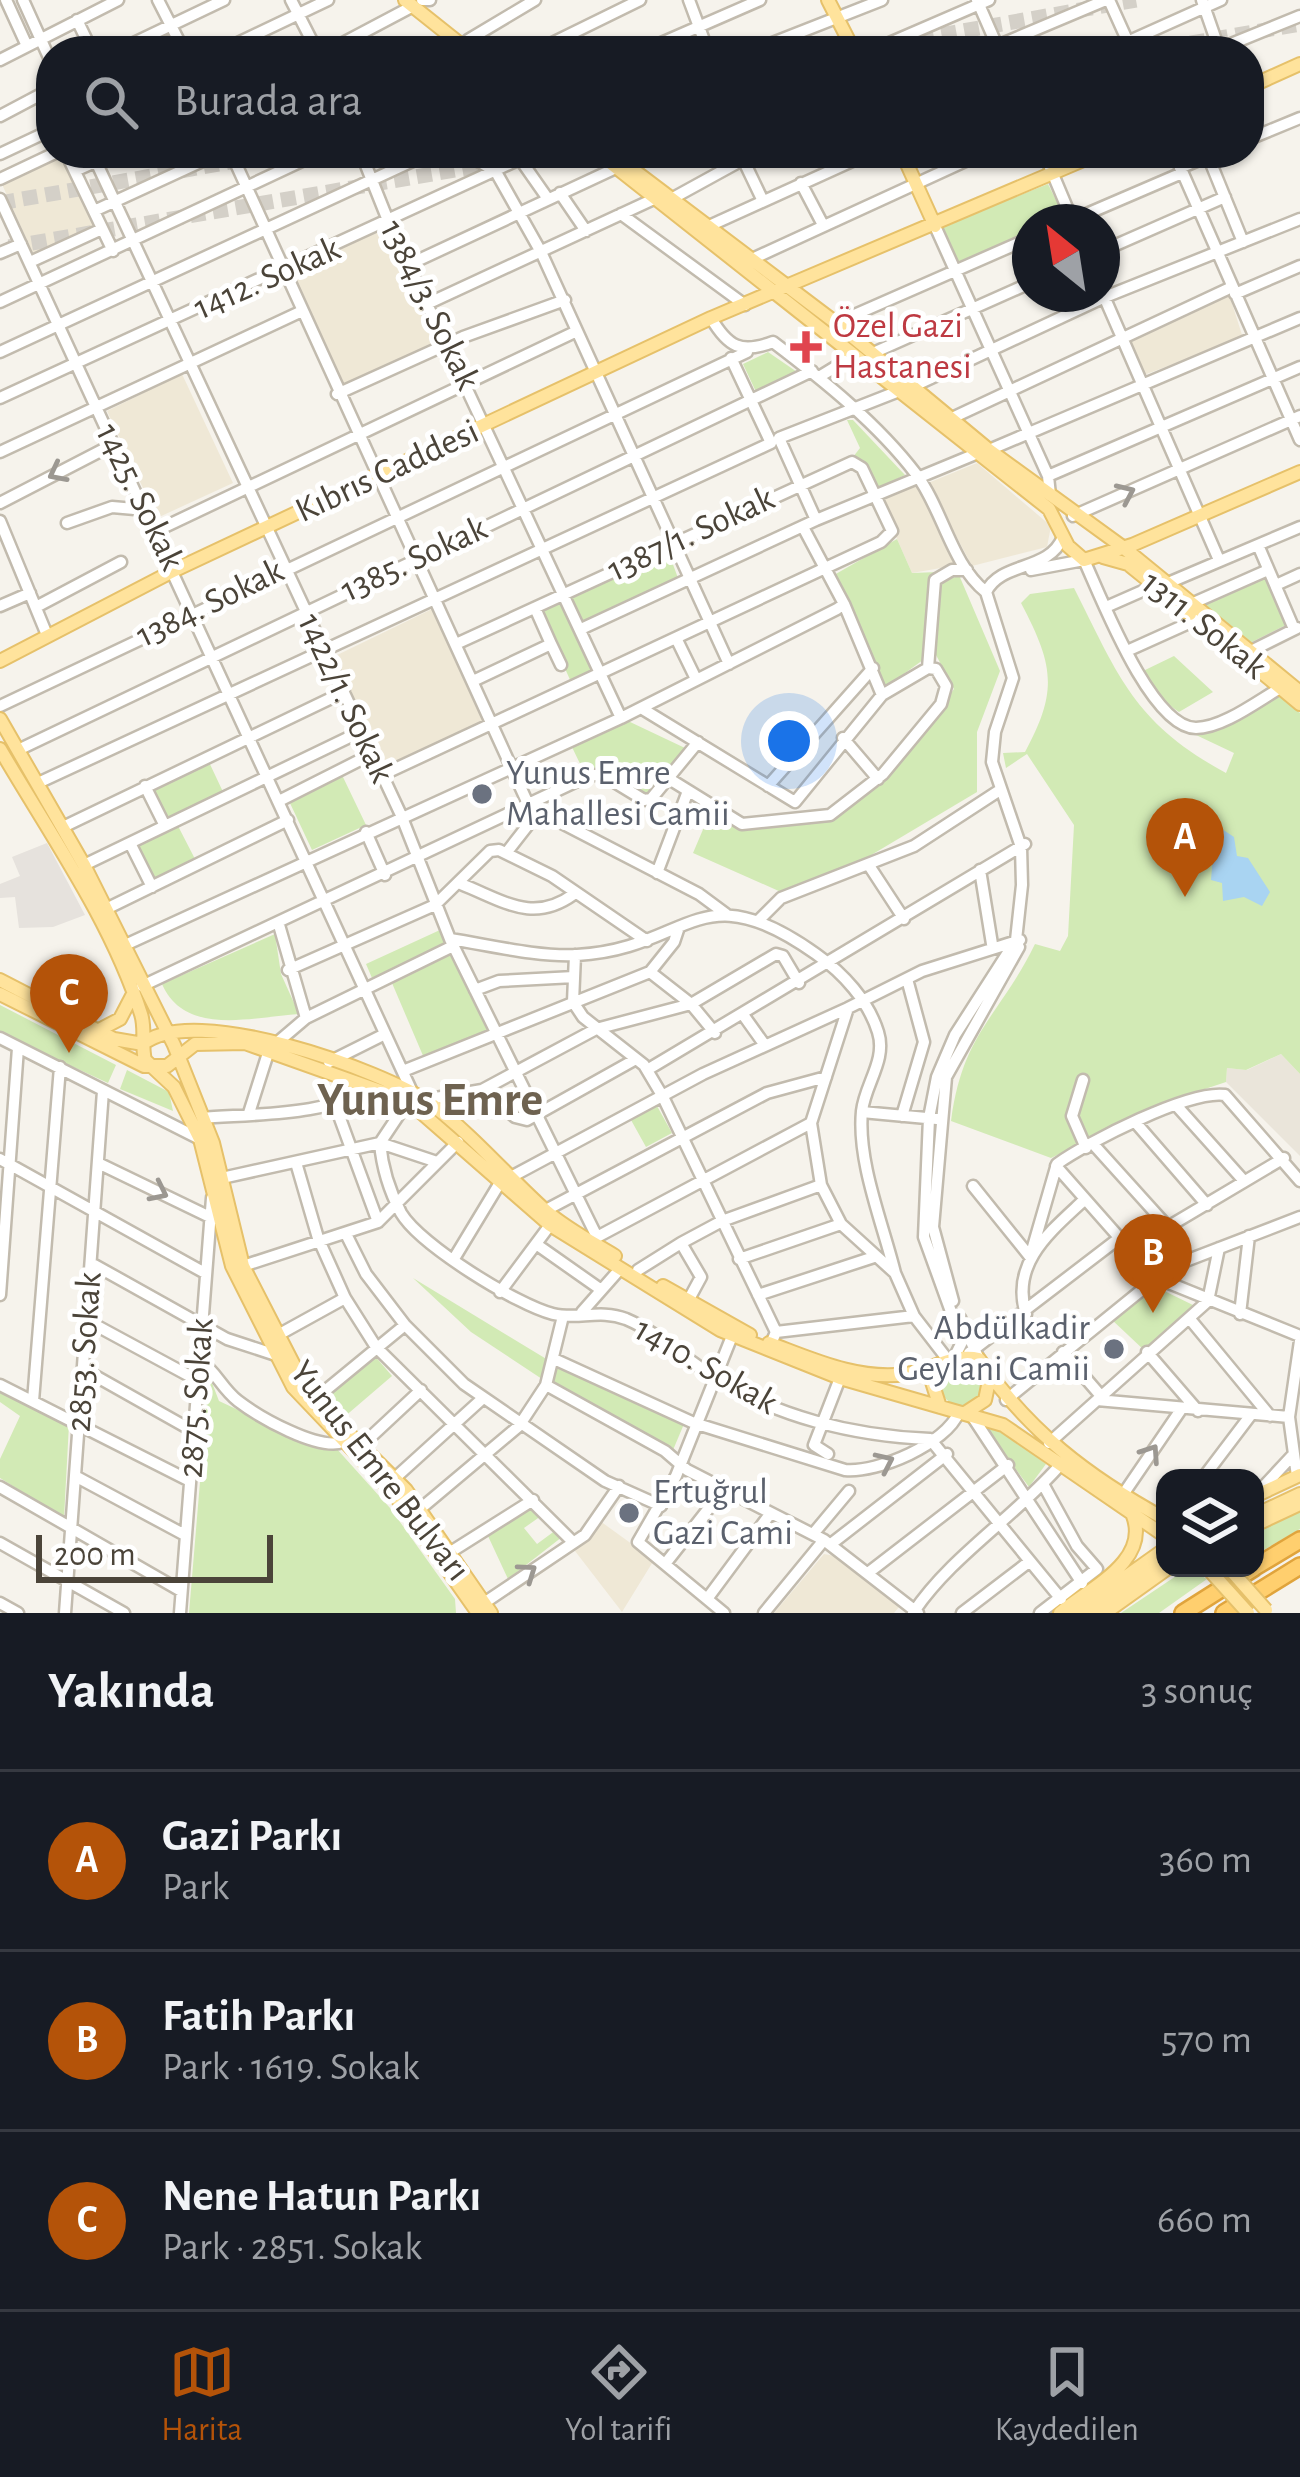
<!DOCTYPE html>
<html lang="tr">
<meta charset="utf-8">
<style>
:root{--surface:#171b24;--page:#20242c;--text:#f1f3f6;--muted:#9ea1a6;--line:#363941;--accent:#b45309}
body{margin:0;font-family:"Alegreya Sans",sans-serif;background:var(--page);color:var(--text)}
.controls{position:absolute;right:36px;bottom:36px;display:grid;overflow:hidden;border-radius:24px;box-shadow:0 3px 9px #0004}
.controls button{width:108px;height:108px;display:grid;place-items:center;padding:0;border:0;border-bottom:3px solid var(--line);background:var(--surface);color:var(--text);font:60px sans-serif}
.compass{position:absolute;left:1012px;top:204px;width:108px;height:108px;border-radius:50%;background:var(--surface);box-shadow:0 3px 9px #0004;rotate:330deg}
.scale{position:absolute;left:36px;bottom:30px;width:237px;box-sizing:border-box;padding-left:12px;border:6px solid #4b4439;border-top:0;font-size:33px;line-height:42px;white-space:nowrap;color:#4b4439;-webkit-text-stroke:9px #fff;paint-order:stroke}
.you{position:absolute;left:789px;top:741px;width:42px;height:42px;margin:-30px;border:9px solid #fff;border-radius:50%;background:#1a73e8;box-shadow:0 0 0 18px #1a73e833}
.badge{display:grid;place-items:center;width:78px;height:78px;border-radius:50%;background:var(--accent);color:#fff;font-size:39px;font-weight:700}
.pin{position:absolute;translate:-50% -99px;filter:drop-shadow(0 3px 6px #0008)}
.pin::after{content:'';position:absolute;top:63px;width:42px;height:36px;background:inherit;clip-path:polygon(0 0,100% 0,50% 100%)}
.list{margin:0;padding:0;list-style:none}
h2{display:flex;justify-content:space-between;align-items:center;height:156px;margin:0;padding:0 48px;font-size:51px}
h2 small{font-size:39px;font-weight:400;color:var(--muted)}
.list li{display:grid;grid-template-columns:78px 1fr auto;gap:36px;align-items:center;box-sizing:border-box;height:180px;padding:0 48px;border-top:3px solid var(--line)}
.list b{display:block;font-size:45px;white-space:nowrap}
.list p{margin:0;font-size:39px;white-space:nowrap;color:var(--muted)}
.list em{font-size:39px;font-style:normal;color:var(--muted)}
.icon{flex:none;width:66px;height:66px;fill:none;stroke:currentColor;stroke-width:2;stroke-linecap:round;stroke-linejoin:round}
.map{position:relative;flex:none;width:1300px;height:1613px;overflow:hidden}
.search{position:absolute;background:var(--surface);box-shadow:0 3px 9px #0004;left:36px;right:36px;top:36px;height:132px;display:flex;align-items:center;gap:30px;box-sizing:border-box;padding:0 42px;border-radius:48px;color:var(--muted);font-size:45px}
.sheet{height:696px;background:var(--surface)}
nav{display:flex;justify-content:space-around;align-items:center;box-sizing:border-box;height:168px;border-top:3px solid var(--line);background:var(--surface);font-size:33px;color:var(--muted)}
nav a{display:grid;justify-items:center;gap:6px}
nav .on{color:var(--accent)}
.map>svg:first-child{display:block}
.residential{fill:#eae5da}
.industrial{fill:#e6e2dd}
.education{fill:#efe8d6}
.green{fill:#d2eab5}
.water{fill:#a9d4f2}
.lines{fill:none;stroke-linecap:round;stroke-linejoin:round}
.highway-tunnel{stroke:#d4d0c8;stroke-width:15;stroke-dasharray:15 8;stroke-linecap:butt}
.minor-casing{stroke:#c2bbae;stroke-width:15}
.major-casing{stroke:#e6c16a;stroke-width:16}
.highway-casing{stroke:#e0a43c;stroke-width:20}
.minor{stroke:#fff;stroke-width:10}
.major{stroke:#ffe39c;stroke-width:12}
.highway{stroke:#ffcf6e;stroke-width:15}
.major-bridge-casing{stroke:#e6c16a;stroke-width:16;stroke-linecap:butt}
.major-bridge{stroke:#ffe39c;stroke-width:12}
.oneway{stroke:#9c9892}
.health-dot{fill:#e0444e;stroke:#fff;stroke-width:4.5}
.worship-dot{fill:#6b7280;stroke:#fff;stroke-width:4.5}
.labels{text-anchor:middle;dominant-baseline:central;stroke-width:10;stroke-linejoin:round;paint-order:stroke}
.street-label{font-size:36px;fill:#4b4439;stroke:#fff}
.health-label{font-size:36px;fill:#be3a42;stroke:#fff;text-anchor:start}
.worship-label{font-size:36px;fill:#5b616d;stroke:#fff;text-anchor:start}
.district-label{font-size:48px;font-weight:bold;fill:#6e6250;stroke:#fff}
</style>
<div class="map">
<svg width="1300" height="1613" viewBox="0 0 1300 1613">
<rect width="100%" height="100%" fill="#f6f3ec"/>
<path class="residential" d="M1281 1054 1300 1074V1156L1226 1082 1227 1068 1247 1070Z"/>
<path class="industrial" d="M47 843 85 915 53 927 19 928 15 897 0 898V884L20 876 12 857Z"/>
<path class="education" d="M61 156 96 226 34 256 1 182Z
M383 229 440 340 342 385 290 272Z
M1229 294 1243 338 1144 375 1129 345 1133 340Z
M182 374 233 483 157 518 107 411Z
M977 463 1051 526 1047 547 972 566 928 483Z
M915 483 958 565 912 573 879 498Z
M432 609 487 722 388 770 333 657Z
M600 1521 654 1560 622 1612 575 1551Z
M824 1554 835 1556 899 1607 894 1613H774Z"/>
<path class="green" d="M1048 184 1065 218 1030 222V232L956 263 940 227Z
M768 352 800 374 757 394 743 364Z
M847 420H853L905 475 876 489 863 460 853 457 860 448Z
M897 539 912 573 938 572 927 586V657L886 687 834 575Z
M668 551 678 578 584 623 570 595Z
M959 575 1000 671 977 732V792L836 876 781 892 693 853 710 813 744 831 841 815 896 767 954 689 936 655V586Z
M1265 576 1286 625 1250 643 1201 604Z
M1074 588C1119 677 1134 723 1226 773L1234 753 1196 735 1280 695 1300 713V1074L1281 1054 1246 1070 1227 1068 1226 1082 1175 1099 1051 1158 951 1121C963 1031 999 1018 1035 944L1060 951 1068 936 1074 825 1027 754 1006 768 1003 753 1025 752C1059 690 1053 664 1021 603L1030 594Z
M561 600 594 672 571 682 539 610Z
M1174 656 1213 692 1179 712 1159 698 1143 671Z
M628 721 685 748 647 799 597 767 584 772 571 745Z
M208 760 224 794 169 821 152 786Z
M342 775 366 825 312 850 289 801Z
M178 826 195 859 152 881 135 847Z
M440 930 447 944 372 978 366 964Z
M275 934 281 974 299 1014C253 1017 185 1037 162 984Z
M452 954 489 1031 424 1058 392 983Z
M0 1005 116 1065 108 1083 0 1033Z
M127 1070 169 1092 173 1111 120 1089Z
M657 1106 672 1133 646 1147 631 1120Z
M413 1278 548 1360 542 1379 471 1332Z
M1152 1285 1195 1306 1145 1351 1111 1319Z
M374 1355 392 1376 343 1418 325 1398Z
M940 1384a22 22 0 1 1 44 0a22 22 0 1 1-44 0Z
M557 1364 684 1424 673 1450 553 1382Z
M209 1375 219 1401 320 1448H336L390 1508 455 1599 456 1613H189Z
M0 1390 69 1424 64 1518 0 1478V1459L20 1416 0 1402Z
M986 1429 1000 1430 1046 1464 1029 1487Z
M532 1507 541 1516 524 1528 537 1544 556 1530 562 1537 508 1579 488 1536Z
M1300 1508V1529L1255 1555V1531Z
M1188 1568 1207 1579 1159 1613H1121Z"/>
<path class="water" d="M1219 827 1234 837 1237 856 1248 858 1270 892 1262 906 1244 897 1223 901 1222 883 1211 880 1213 855 1205 837Z"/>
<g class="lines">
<path class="highway-tunnel" d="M851 51 1136 0
M1145 51 1300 24
M0 203 281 153
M9 247 554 153"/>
<defs>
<path id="minor" d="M6 0 27 46
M23 0 51 62
M158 0 184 51
M291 0 317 51
M422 0H430
M689 0 708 51
M977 0 998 48
M1109 0 1132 51
M1202 0 1219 49
M77 20 92 51
M468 40 535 0
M117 51 224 0
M221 51 328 0
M328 51 413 6
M428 51 453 38
M536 51 640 0
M643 51 760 0
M752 51 882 0
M871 51 989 0
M985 51 1106 0
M1107 51 1221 0
M1214 51 1300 16
M0 60 118 0
M0 116 51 89
M1249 139 1300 118
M66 153 113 251
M92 153 401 815 450 939 597 1237
M231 153 529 806
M361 153 389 223 621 718
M465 153 496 172 541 252 729 664
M740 153 762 199
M1044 153 1073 222
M1174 153 1300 440
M0 154 51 130
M1208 156 1243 242
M520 159 548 199
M625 164 648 153
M1180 168 1215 153
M75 171 115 153
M0 179 55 153
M801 183 823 225
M560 193 586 231
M673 198 755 153
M0 199 413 1094
M94 211 220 153
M621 214 745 305
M1068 222 1182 173
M709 226 870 153
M935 226 1048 476 1050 495
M1102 251 1225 197
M0 253 21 244
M752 259 983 153
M30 262 102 229
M408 265 618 167
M1103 294 1219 560
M1235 294 1300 266
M0 302 319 153
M427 304 656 198
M711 318C728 347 741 354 773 342 823 380 877 423 916 474 943 510 951 564 986 592
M836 323 1030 238
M0 352 430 153
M873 353 1030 283
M819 377 855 355
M914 386 1105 297 1300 219
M337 394 463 337 565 300
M0 398 533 153
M952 418 1232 287
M989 450 1300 318
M0 452 300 312
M1048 476 1300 367
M0 503 114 444
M1073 516 1300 416
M816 520 779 438 899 391
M0 521 47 635
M67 523 112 507 146 510
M156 531 577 331
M1258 545 1294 629
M1031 570 1084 560C1101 597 1151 728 1196 728 1223 728 1259 700 1282 687
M1168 583 1300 527
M1276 585 1300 574
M844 604 882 695
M1191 604 1268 570
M0 606 30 593
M36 607 121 562
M1106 607 1156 585
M581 629 816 520 978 453
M676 638 696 679
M551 644 561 665
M1127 651 1198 619
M1251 651 1297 628
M473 681 551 644 535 608
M0 706 747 352
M641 708 795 802 882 695 928 668 935 580 952 570H967
M843 738 878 779
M18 750 812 371
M382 775 881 542 892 531 862 468 852 462 456 644
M671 780 742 824 830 815 883 774 941 704 946 686 936 669 928 668
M38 783 771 443 731 358
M145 786 165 826
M768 786 873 668
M279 801 372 754
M529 806 699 894 726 914
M63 827 344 692
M366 832 385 875
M130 843 152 887
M507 852 539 811
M84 865 362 731
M870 867 904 919
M980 870 992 944
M657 873 688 791
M461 884C504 901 533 924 574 894
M106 909 288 820
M759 920 781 898 914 846 1000 790
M279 925 306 1018
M679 927 674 942 650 972 691 1004 715 1033
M450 939C490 945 536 957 577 955 690 949 698 870 816 954 843 973 868 1000 878 1032 887 1060 865 1084 862 1111 857 1162 883 1224 895 1273
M123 946 621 718 837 609 844 604 803 527
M575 955 573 1002 583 1017 644 1065 663 1097 776 1332 771 1344
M288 970 435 905 490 851 499 850 552 876 647 941
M142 986 590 775H603L644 800 651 799 698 742
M475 990 499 981 574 977
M744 1016 764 1044
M0 1038 200 1139
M279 1041 306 1018 453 946
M329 1062 385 1034
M647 1070 1025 844
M403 1071 650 972
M1083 1080 1072 1116 1086 1148
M482 1090 596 1029 691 1004 776 954 783 956 799 983
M424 1100 482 1090 515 1117 527 1120 636 1059
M334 1102 378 1222
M1176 1105 1244 1181
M862 1112 937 1119
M249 1113 269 1050
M902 1116 924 1042 907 979
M203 1118C240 1114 343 1117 363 1085
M1136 1123 1207 1205
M1094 1145 1168 1227
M0 1159 205 1273
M434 1161 380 1143C382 1166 390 1192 401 1213 420 1245 517 1305 553 1314 578 1320 600 1309 626 1319 657 1332 683 1357 711 1375 775 1417 854 1436 930 1439
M98 1163 214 1219
M297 1166 318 1238 345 1298 376 1347 572 1541
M1056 1166 1154 1277 1300 1336
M511 1177 703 1074 848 1008
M222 1178 380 1143 408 1101
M973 1186 1031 1258
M546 1210 767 1093 826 1077
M346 1234 366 1274 405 1325 464 1384 605 1481 661 1506
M597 1237 811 1123
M681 1243 722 1221 821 1185
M536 1244 600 1289
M1033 1247 1057 1164C1088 1142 1189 1090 1225 1095L1300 1181
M1129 1250 1284 1158
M455 1257 501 1181
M739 1259 841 1224
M91 1263 227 1339 276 1355
M243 1266 378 1222 458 1142
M638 1270 681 1243 701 1277 688 1301
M500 1292 550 1225
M0 1295 18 1048
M758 1295 874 1257
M953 1301 933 1227 946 1077 1019 947
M582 1312 620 1269
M1026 1314C1010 1263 1051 1231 1083 1201
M1240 1314 1249 1236
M960 1318 979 1359
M1189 1318 1270 1416
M86 1320 197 1380
M776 1332 914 1316
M278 1335 345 1298
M1063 1352 1101 1396
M1147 1352 1198 1411
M969 1353 1118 1239
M954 1358 962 1342 924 1237 929 1118 937 1077 955 1035 1016 940 1022 885 1021 847 992 762 995 732 1013 678 986 592C1001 561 1049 572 1063 537
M554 1359 694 1423 845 1470C878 1473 946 1444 959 1412
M199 1360C217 1372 221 1388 238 1401 259 1417 318 1451 343 1442
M948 1360 914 1316 895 1273 841 1224 821 1185 811 1123 848 1008 922 971 1020 940
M83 1369 193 1431
M0 1385 190 1481
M546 1385 665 1451 687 1470 824 1540 918 1613
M315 1399 405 1325
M1006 1400 1170 1267 1300 1217
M1097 1400 1289 1417
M33 1401 60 1067
M972 1416 1082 1583
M930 1439 1061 1599
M1049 1443 1208 1301 1219 1248
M361 1446 421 1390
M828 1454 814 1445 840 1378
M75 1476 185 1535
M1297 1476 1289 1417 1300 1341
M395 1478 482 1399
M1203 1478 1250 1416
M1265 1485 1292 1456
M0 1487 181 1591
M1122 1496 1180 1411
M419 1510 519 1426 546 1385 563 1316
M813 1534 849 1491
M0 1543 124 1613
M831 1544 947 1454
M449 1553 533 1500
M665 1564 724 1489
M868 1573 1008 1465
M707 1599 770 1514
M0 1603 18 1613
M484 1603 585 1535 619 1486
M65 1613 103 1091
M180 1613 212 1198
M724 1613 638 1542 676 1476 732 1336
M764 1613 824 1540
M913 1613C951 1556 1015 1517 1061 1464
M962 1613 1030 1561
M1040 1613 1097 1569 1077 1546 1043 1484"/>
<path id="major" d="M405 0 469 51
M828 0 854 51
M1249 87 1300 64
M598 153 1049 509 1068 546 1084 560 1132 545 1300 472
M611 153 836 323 989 450 1124 548 1300 692
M902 153 935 226
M1103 557 1128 564 1190 614
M1220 638 1300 704
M0 661 175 570 711 318 1100 153
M0 719 84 865 174 1045 213 1143 243 1266 301 1379 323 1408 406 1490 491 1613
M0 749C49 833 111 920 141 1014 146 1029 141 1045 145 1060L174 1087 200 1139 232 1266 293 1387 392 1491 478 1613
M0 980 114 1039 143 1044
M0 994 144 1066H167L195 1044 245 1043 408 1101 550 1225 720 1330 840 1378 1003 1425 1165 1536
M99 1030 120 1019 132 996
M143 1044C192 1002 383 1070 431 1104 473 1135 507 1176 546 1211 567 1229 592 1242 615 1256
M663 1286 750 1335
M769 1343C812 1359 859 1381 906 1374 932 1370 953 1353 979 1359 1028 1431 1088 1477 1165 1519
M940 1407 932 1382 941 1366
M965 1413 985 1400 990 1376
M1255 1496 1300 1475
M1255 1515 1300 1494
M1255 1525 1300 1504
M1060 1613C1090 1588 1150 1561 1133 1516
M1075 1613 1165 1549
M1090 1613 1165 1559
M1105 1613 1168 1568"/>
<path id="highway" d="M1255 1567 1300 1540
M1183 1613 1254 1568
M1224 1613 1300 1566"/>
</defs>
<use href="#minor" class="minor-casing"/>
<use href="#major" class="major-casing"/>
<use href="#highway" class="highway-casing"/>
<use href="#minor" class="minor"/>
<use href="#major" class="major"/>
<use href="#highway" class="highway"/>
<defs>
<path id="major-bridge" d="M1229 1568 1266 1610
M1211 1572 1248 1613"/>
</defs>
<use href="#major-bridge" class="major-bridge-casing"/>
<use href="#major-bridge" class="major-bridge"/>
</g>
<defs><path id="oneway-chevron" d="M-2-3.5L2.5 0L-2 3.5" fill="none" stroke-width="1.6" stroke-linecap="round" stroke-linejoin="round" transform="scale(3)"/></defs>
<g class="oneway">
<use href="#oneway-chevron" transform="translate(57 473) rotate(153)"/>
<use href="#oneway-chevron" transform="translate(1126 493) rotate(-24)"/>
<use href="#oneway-chevron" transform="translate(159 1192) rotate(26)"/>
<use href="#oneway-chevron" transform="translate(1151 1453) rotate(-56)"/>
<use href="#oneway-chevron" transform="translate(885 1462) rotate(-25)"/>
<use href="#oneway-chevron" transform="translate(528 1572) rotate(-35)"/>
</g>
<path class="health-dot" d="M800 329h12v12h12v12h-12v12h-12v-12h-12v-12h12z"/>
<g class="worship-dot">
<circle cx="482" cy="794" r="12"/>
<circle cx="1114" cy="1349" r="12"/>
<circle cx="629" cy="1513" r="12"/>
</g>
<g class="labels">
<g class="street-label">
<text transform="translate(267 278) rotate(-24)">1412. Sokak</text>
<text transform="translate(430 305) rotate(64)">1384/3. Sokak</text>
<text transform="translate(387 471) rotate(-25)">Kıbrıs Caddesi</text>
<text transform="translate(140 497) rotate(64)">1425. Sokak</text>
<text transform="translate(691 534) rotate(-25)">1387/1. Sokak</text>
<text transform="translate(414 559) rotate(-25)">1385. Sokak</text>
<text transform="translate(210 603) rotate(-26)">1384. Sokak</text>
<text transform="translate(1204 625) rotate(39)">1311. Sokak</text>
<text transform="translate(346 698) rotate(65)">1422/1. Sokak</text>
<text transform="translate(84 1352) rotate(-86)">2853. Sokak</text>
<text transform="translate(706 1366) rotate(30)">1410. Sokak</text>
<text transform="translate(196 1398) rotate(-86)">2875. Sokak</text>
<text transform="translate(380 1471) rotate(52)">Yunus Emre Bulvarı</text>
</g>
<g class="health-label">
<text x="833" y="326">Özel Gazi<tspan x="833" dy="41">Hastanesi</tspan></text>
</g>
<g class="worship-label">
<text x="506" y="773">Yunus Emre<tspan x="506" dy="41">Mahallesi Camii</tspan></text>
<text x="1090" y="1328" text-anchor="end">Abdülkadir<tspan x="1090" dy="41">Geylani Camii</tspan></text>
<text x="653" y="1492">Ertuğrul<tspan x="653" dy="41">Gazi Cami</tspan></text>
</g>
<g class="district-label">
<text x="430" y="1101">Yunus Emre</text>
</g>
</g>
</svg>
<div class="controls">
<button><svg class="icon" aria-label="layers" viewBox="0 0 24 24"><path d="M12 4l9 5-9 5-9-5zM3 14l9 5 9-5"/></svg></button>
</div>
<svg class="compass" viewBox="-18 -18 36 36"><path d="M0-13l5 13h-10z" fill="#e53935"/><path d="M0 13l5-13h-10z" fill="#9ea1a6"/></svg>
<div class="scale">200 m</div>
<div class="you"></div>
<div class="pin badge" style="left:1185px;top:897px">A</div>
<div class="pin badge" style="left:1153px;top:1313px">B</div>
<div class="pin badge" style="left:69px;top:1053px">C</div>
<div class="search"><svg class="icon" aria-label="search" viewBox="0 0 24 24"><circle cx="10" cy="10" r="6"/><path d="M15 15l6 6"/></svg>Burada ara</div>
</div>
<section class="sheet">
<h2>Yakında<small>3 sonuç</small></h2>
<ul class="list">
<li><span class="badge">A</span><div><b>Gazi Parkı</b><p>Park</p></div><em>360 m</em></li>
<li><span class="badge">B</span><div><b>Fatih Parkı</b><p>Park · 1619. Sokak</p></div><em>570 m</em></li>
<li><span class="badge">C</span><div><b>Nene Hatun Parkı</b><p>Park · 2851. Sokak</p></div><em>660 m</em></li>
</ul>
</section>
<nav>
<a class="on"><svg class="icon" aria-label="map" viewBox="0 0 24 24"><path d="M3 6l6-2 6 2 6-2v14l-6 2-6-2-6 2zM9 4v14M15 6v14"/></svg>Harita</a>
<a><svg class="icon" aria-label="directions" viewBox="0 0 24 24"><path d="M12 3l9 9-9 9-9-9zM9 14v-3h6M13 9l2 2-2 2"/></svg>Yol tarifi</a>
<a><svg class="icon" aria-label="saved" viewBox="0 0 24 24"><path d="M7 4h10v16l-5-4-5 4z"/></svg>Kaydedilen</a>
</nav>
